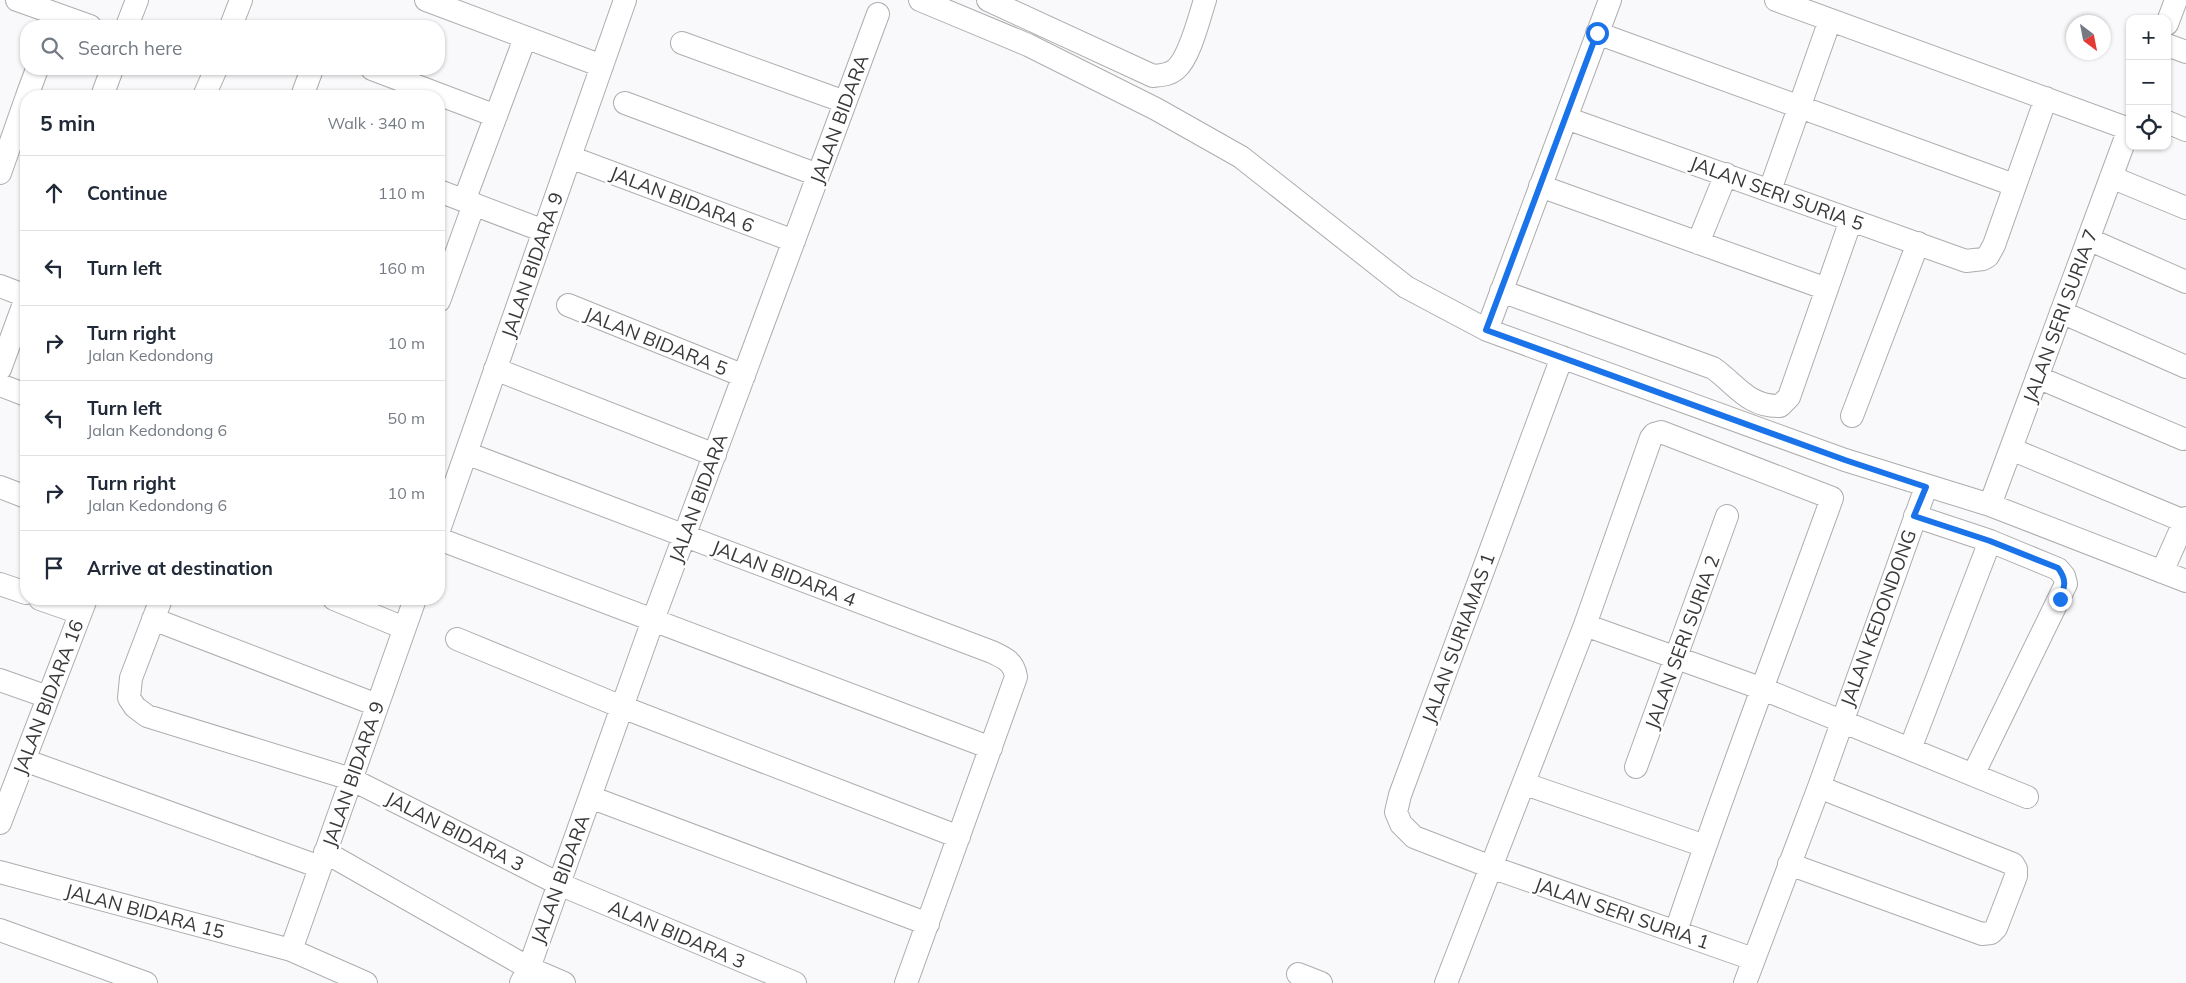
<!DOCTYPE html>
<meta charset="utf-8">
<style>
:root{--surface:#fff;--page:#f2f2f3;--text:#1f2937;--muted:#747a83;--line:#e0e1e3}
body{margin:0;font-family:Mulish,sans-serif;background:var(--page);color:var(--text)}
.controls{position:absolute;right:15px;top:15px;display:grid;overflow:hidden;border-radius:10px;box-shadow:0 1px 4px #0004}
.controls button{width:45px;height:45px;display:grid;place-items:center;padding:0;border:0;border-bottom:1px solid var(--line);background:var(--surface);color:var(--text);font:25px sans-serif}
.compass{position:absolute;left:2066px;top:15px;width:45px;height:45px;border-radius:50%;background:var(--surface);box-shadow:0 1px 4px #0004;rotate:148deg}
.stop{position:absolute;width:15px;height:15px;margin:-11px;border:4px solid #1a73e8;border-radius:50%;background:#fff}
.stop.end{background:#1a73e8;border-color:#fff;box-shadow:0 1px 5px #0008}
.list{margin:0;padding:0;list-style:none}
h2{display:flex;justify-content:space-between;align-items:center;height:65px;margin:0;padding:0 20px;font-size:21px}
h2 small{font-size:16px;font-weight:400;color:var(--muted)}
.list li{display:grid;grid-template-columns:32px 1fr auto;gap:15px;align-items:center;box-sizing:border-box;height:75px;padding:0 20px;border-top:1px solid var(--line)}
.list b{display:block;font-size:19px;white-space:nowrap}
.list p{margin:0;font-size:16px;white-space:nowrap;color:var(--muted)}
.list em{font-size:16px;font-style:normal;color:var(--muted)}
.icon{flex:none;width:28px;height:28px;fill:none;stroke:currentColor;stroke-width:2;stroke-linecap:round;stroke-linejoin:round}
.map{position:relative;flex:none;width:2186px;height:983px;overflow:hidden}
.search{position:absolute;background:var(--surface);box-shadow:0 1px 4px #0004;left:20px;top:20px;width:425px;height:55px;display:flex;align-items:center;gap:12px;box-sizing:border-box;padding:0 18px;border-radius:20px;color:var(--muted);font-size:19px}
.panel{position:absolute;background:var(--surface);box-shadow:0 1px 4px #0004;left:20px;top:90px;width:425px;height:515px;border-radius:20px}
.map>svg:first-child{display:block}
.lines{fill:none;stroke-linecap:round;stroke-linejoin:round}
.minor-casing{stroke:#adadaf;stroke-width:24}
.minor{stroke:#fff;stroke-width:22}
.route{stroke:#1a73e8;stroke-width:6}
.labels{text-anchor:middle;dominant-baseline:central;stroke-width:5;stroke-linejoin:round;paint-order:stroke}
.street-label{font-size:19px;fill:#39393a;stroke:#fff}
</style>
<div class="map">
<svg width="2186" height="983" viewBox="0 0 2186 983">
<rect width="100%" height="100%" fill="#f9f9fb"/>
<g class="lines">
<defs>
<path id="minor" d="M17 0 90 26
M426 0 602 66
M920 0 1028 45 1156 109 1241 157 1406 287 1487 330 1845 460 1990 505 2186 581
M988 0 1153 76C1162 75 1169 75 1176 69 1190 57 1199 18 1205 0
M1776 0 2129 129
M2167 24 2176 0
M127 26 137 0
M231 26 241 0
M1597 33 2014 185
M682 43 845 102
M2167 45 2186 52
M372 69 496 116
M27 96 37 69
M102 96 112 69
M204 96 216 69
M302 96 312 69
M625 103 818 175
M1566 118 1966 261 1983 259 1988 256 1994 245 2046 98
M2167 122 2186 130
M570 157 794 241
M0 173 26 99
M2111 177 2186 208
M1540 186 1827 289
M1770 190 1830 20
M439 191 544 231
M464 201 525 38
M2088 239 2186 282
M1698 243 1726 174
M0 286 26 296
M1501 291 1713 368C1736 384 1748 407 1780 406L1789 397 1851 220
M439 301 474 204
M568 305 744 376
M2061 312 2186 367
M1487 330 1610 0
M1562 357 1400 795 1396 812 1401 824 1414 837 1491 867 1753 959
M0 369 26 298
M495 369 715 455
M2037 377 2183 439
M0 385 26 395
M1852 416 1918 243
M2011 449 2184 521
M466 453 992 652C1005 658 1014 662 1016 677L906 983
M0 487 26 497
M1990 505 2130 126
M1915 516 1990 541 2058 569 2064 576 2066 584 1973 775
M439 530 625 0
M439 539 991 748
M2162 572 2186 518
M0 584 26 593
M40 599 80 613
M161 599 131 678 129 698 135 707 147 716 351 779 559 884 795 983
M334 599 404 628
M153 619 377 705
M1585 625 1763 689 2027 797
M457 639 622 707 959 837
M0 680 48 697
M1910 749 1990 541
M24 760 320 867
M1636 767 1727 516
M1525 784 1705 846
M590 797 928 924
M0 823 86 599
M325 852 529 968 564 983
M1789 864 1982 934 1991 933 1996 928 2016 876V869L2013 864 1819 787
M0 872 291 950 366 983
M0 930 146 983
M291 950 415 599
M1298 974 1321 983
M521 983 529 968 653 620 878 14
M1446 983 1585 625 1651 438 1654 434 1661 432 1832 498C1780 642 1725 785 1676 931
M1745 983 1819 787 1926 487"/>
</defs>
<use href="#minor" class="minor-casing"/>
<use href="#minor" class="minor"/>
</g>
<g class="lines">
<path class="route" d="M1597 33 1486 330 1845 460 1926 487 1914 516 1990 541 2058 568C2067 580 2065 586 2060 599"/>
</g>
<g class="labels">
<g class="street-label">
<text transform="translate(839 119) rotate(-70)">JALAN BIDARA</text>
<text transform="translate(1777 193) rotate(20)">JALAN SERI SURIA 5</text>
<text transform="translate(682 199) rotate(21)">JALAN BIDARA 6</text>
<text transform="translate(532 265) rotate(-71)">JALAN BIDARA 9</text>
<text transform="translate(2060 316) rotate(-70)">JALAN SERI SURIA 7</text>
<text transform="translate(656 341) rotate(22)">JALAN BIDARA 5</text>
<text transform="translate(698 498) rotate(-70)">JALAN BIDARA</text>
<text transform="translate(784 573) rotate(21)">JALAN BIDARA 4</text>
<text transform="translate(1878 618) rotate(-70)">JALAN KEDONDONG</text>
<text transform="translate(1458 638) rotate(-70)">JALAN SURIAMAS 1</text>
<text transform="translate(1682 642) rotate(-70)">JALAN SERI SURIA 2</text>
<text transform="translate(48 697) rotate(-69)">JALAN BIDARA 16</text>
<text transform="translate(353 774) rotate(-71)">JALAN BIDARA 9</text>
<text transform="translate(455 831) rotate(27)">JALAN BIDARA 3</text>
<text transform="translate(560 879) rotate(-70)">JALAN BIDARA</text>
<text transform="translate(145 911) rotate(15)">JALAN BIDARA 15</text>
<text transform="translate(1622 913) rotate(19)">JALAN SERI SURIA 1</text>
<text transform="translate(677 934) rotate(23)">ALAN BIDARA 3</text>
</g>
</g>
</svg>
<div class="controls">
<button>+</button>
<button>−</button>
<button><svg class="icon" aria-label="locate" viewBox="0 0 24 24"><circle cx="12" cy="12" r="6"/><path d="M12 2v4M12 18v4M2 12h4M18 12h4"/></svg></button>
</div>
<svg class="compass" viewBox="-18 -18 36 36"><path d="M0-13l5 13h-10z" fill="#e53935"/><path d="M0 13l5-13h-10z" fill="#747a83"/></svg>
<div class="stop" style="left:1597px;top:33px"></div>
<div class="stop end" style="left:2060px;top:599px"></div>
<div class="search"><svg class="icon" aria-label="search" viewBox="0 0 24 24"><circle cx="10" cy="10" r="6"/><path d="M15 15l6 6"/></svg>Search here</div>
<section class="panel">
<h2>5 min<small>Walk · 340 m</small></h2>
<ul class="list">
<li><svg class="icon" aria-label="ahead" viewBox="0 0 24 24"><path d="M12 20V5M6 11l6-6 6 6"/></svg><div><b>Continue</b></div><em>110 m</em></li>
<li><svg class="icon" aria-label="left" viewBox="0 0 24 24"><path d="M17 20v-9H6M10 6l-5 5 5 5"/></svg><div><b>Turn left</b></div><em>160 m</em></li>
<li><svg class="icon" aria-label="right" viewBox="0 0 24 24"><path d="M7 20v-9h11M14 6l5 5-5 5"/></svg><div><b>Turn right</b><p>Jalan Kedondong</p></div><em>10 m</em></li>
<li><svg class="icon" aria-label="left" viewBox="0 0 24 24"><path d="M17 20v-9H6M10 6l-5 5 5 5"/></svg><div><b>Turn left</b><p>Jalan Kedondong 6</p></div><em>50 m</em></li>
<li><svg class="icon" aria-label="right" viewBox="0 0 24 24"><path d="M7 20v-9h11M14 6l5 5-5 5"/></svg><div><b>Turn right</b><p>Jalan Kedondong 6</p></div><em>10 m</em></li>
<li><svg class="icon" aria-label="arrive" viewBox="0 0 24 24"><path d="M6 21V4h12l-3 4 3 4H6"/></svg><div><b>Arrive at destination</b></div></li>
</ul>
</section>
</div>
